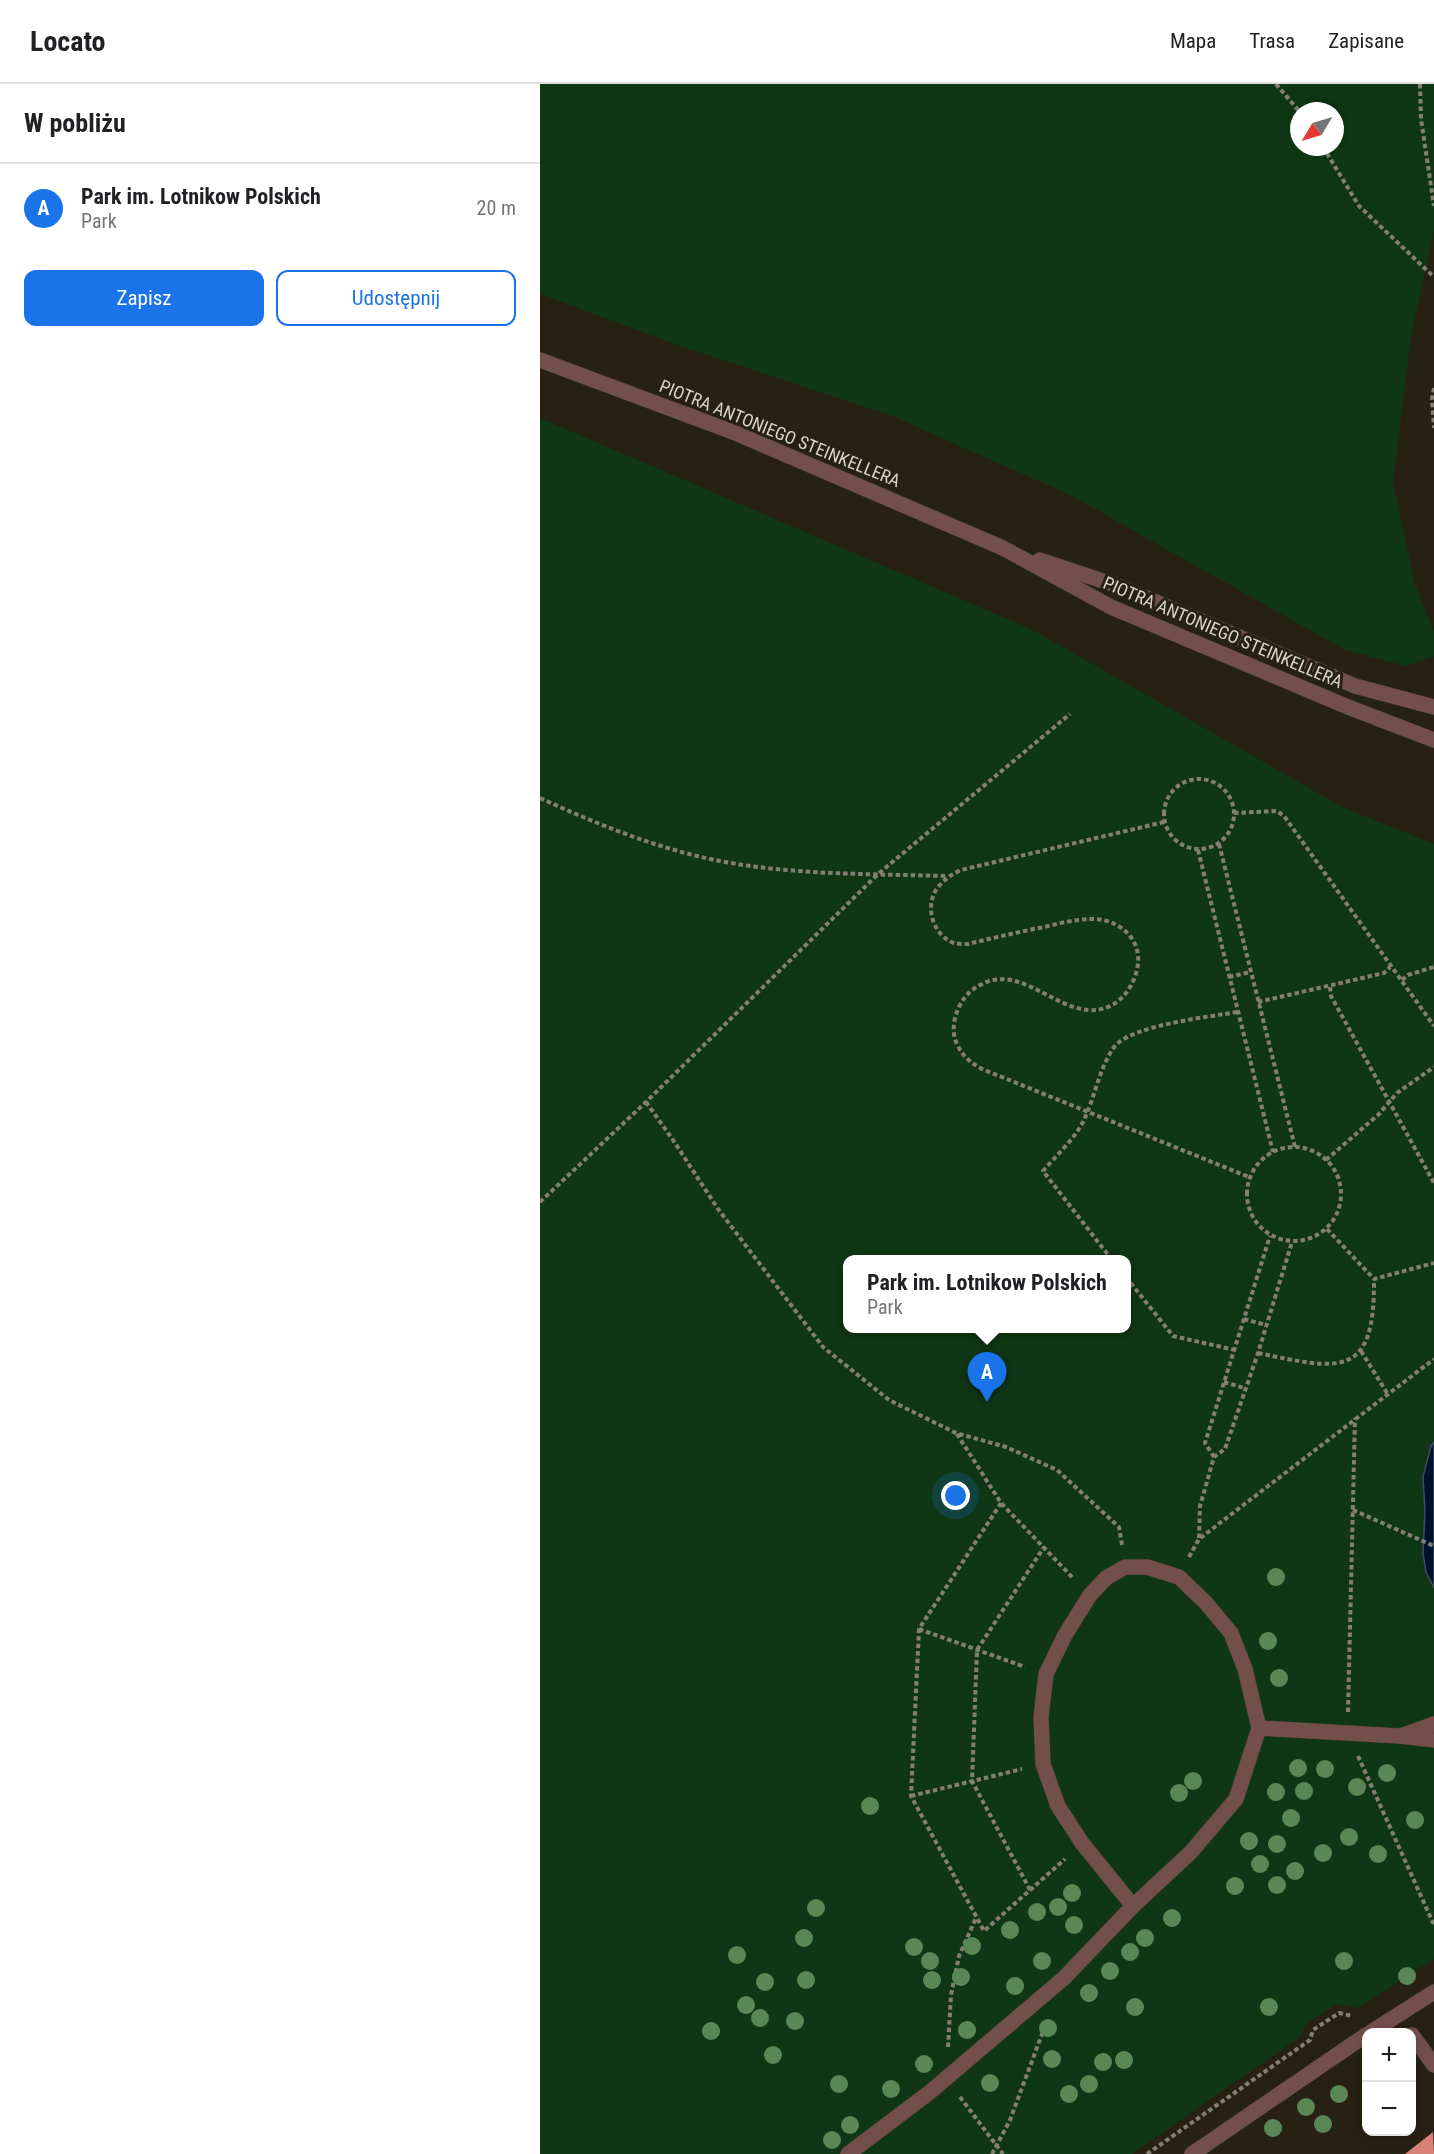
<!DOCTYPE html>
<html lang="pl">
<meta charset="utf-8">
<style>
:root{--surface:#fff;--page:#f2f2f2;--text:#202124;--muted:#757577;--line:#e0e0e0;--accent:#1a73e8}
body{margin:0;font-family:"Roboto Condensed",sans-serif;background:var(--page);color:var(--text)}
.controls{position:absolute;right:18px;bottom:18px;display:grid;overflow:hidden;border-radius:12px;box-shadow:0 3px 9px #0003}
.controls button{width:54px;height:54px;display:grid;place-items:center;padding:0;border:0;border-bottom:2px solid var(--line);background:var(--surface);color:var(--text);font:30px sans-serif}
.compass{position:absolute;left:750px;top:18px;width:54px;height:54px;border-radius:50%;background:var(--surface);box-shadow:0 3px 9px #0003;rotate:232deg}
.you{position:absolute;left:416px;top:1412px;width:21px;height:21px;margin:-15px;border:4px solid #fff;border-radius:50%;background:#1a73e8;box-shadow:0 0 0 9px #1a73e833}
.badge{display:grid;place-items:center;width:39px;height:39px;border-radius:50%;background:var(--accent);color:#fff;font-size:20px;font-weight:700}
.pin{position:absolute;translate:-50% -50px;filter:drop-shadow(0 2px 3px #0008)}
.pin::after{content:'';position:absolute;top:32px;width:21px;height:18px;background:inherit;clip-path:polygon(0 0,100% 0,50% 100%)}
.popup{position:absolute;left:303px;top:1171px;width:288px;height:78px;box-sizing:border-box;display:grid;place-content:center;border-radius:12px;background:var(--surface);filter:drop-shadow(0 2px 4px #0005);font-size:20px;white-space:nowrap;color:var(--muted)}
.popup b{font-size:22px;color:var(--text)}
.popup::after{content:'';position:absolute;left:50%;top:100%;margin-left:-12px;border:12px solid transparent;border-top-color:var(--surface)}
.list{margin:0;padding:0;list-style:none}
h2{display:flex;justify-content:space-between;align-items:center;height:78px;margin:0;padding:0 24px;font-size:26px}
h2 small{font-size:20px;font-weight:400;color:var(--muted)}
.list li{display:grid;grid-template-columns:39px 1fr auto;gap:18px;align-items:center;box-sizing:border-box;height:90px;padding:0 24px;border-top:2px solid var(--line)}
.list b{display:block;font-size:22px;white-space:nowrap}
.list p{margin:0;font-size:20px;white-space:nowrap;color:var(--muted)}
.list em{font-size:20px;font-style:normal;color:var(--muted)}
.actions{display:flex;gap:12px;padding:18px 24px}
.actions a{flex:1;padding:14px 0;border:2px solid var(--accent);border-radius:12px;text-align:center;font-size:21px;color:var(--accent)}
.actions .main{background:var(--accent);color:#fff}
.map{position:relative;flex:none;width:894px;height:2070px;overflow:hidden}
header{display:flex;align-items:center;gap:36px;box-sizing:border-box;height:84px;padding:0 30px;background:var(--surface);border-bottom:2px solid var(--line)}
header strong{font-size:28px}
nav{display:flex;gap:33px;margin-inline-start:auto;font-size:21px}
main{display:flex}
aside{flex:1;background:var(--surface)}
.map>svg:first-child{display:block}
.green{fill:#0f3715;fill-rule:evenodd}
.water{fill:#00112d;stroke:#404b5c;stroke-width:1.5}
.building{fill:#d78276}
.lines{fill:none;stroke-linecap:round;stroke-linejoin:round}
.minor-casing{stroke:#433d30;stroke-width:16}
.path{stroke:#847f74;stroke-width:4;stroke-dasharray:4.5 3;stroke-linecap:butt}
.minor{stroke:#724f4a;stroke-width:15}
.tree{fill:#5b8756}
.labels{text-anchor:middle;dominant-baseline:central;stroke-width:6;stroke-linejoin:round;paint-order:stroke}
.street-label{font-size:18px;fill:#d7d3ca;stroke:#272113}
</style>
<header>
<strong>Locato</strong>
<nav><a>Mapa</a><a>Trasa</a><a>Zapisane</a></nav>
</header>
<main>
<aside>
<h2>W pobliżu<small></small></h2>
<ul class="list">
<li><span class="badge">A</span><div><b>Park im. Lotnikow Polskich</b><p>Park</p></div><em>20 m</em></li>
</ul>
<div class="actions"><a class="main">Zapisz</a><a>Udostępnij</a></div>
</aside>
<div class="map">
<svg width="894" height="2070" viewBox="0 0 894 2070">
<rect width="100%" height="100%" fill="#272113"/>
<path class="green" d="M0 0H894V146L871 253 853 398 875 500 894 548V572L866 582 805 566 532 412 350 331 143 263 0 210ZM759 27H795V63H759Z
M0 334 491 545 804 724 894 760V1875L818 1924 795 1920 766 1940 761 1952 592 2070H0ZM308 1176H586V1244H308Z"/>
<path class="water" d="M894 1358V1504L886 1488 883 1469 885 1427 883 1393 891 1362Z"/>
<path class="building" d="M893 2048 894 2070H865Z"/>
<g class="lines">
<defs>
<path id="minor" d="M0 276 193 348 463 464 571 523 808 623 894 656
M500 476 578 502 815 602 894 623
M719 1644 860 1652 894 1656
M863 1651 894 1640
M831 1948 894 1908
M872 1951 894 1981
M308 2070 390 2008 524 1894 593 1822 651 1768 696 1715 719 1644 705 1585 691 1549 666 1519 639 1493 607 1483H585L566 1494 550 1511 525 1551 506 1590 501 1633 503 1680 518 1722 542 1759 593 1822
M652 2070 826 1951"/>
</defs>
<use href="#minor" class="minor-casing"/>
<path class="path" d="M736 0 759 27
M880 0 881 35 894 122
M783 63 819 122 894 193
M894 304 892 315 894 344
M624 730a35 35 0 1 1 70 0a35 35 0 1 1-70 0Z
M0 714C59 741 120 766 185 778 257 791 334 790 407 792
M694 729 737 727 744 732 894 942
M624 738 421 786C412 790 405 795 398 803 384 821 392 851 414 859 418 860 423 860 428 860 453 854 478 848 504 843 520 839 537 835 553 835 578 835 601 854 598 880 596 896 586 914 572 921 528 945 486 877 442 900 432 905 426 910 420 921 414 932 411 948 417 960 423 973 430 978 442 985L709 1093
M679 760 755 1063
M658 766 733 1068
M689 893 710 888
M862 896 868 891 894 883
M790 903 791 912 894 1099
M718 918 844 889 850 883
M106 1018 133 1056 178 1125 283 1263 349 1316 416 1349 466 1363 517 1386 579 1443 582 1461
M707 1110a47 47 0 1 1 94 0a47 47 0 1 1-94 0Z
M786 1076 839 1030 857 1009 894 983
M0 1118 106 1018 338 790 530 630
M787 1145 834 1195 894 1179
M572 1176 503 1087C515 1073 535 1054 543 1038 555 1014 559 983 575 962 593 941 669 933 697 928
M586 1193 633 1252 695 1266
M704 1235 726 1241
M821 1267 847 1309
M718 1269C800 1286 835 1296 834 1195
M684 1298 704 1304
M417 1350 461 1419 534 1495
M674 1373 665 1359 730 1152
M461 1419 379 1545 371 1712 444 1847 525 1775
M813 1426 894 1462
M659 1454 660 1422 674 1373 685 1365 718 1269 752 1158
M649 1473 659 1455 894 1275
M379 1545 485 1583
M808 1628 815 1334
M818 1672 894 1841
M371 1712 482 1685
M490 1806 432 1697 437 1566 504 1463
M408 1963 411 1911 419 1872 436 1834
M420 2013 463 2070
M452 2070 470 2036 505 1942
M607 2070 770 1956 773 1946 799 1929 812 1932"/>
<use href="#minor" class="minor"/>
</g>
<g class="tree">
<circle cx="736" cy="1493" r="9"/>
<circle cx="728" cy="1557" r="9"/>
<circle cx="739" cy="1594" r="9"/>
<circle cx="758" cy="1684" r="9"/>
<circle cx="785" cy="1685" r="9"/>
<circle cx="847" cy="1689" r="9"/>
<circle cx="653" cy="1697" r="9"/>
<circle cx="817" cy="1703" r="9"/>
<circle cx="764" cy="1707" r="9"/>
<circle cx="736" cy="1708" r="9"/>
<circle cx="639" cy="1709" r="9"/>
<circle cx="330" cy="1722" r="9"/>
<circle cx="751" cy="1734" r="9"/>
<circle cx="875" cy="1736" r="9"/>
<circle cx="809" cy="1753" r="9"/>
<circle cx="709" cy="1757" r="9"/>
<circle cx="737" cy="1760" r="9"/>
<circle cx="783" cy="1769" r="9"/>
<circle cx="838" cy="1770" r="9"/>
<circle cx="720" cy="1780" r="9"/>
<circle cx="755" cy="1787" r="9"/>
<circle cx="737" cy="1801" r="9"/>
<circle cx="695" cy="1802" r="9"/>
<circle cx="532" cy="1809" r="9"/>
<circle cx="518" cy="1823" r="9"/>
<circle cx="276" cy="1824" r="9"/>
<circle cx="497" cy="1828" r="9"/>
<circle cx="632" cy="1834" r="9"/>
<circle cx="534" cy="1841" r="9"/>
<circle cx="470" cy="1846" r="9"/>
<circle cx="264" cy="1854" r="9"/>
<circle cx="605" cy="1854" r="9"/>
<circle cx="432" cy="1862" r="9"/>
<circle cx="374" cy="1863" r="9"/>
<circle cx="590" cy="1868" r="9"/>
<circle cx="197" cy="1871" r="9"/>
<circle cx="390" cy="1877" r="9"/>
<circle cx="502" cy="1877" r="9"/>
<circle cx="804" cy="1877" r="9"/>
<circle cx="570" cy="1887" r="9"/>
<circle cx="867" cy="1892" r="9"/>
<circle cx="421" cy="1893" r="9"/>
<circle cx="266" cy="1896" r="9"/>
<circle cx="392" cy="1896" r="9"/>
<circle cx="225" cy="1898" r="9"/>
<circle cx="475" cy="1902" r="9"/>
<circle cx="549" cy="1909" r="9"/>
<circle cx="206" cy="1921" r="9"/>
<circle cx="595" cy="1923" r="9"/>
<circle cx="729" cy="1923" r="9"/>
<circle cx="220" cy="1934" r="9"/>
<circle cx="255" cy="1937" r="9"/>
<circle cx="508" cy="1944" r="9"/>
<circle cx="427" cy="1946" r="9"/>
<circle cx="171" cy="1947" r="9"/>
<circle cx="233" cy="1971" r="9"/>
<circle cx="512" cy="1975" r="9"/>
<circle cx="584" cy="1976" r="9"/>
<circle cx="563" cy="1978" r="9"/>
<circle cx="384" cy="1980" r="9"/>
<circle cx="450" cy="1999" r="9"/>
<circle cx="299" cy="2000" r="9"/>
<circle cx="549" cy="2000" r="9"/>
<circle cx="351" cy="2005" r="9"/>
<circle cx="529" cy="2010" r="9"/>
<circle cx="799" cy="2010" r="9"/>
<circle cx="766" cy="2023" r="9"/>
<circle cx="783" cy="2040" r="9"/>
<circle cx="310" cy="2041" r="9"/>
<circle cx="733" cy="2044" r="9"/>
<circle cx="292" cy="2056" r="9"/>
</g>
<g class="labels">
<g class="street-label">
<text transform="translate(240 349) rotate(22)">PIOTRA ANTONIEGO STEINKELLERA</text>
<text transform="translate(683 548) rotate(23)">PIOTRA ANTONIEGO STEINKELLERA</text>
</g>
</g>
</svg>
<div class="controls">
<button>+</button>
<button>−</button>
</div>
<svg class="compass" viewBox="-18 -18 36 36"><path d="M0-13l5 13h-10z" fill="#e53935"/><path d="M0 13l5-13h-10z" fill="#757577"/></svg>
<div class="you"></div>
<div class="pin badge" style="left:447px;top:1318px">A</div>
<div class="popup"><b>Park im. Lotnikow Polskich</b>Park</div>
</div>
</main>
